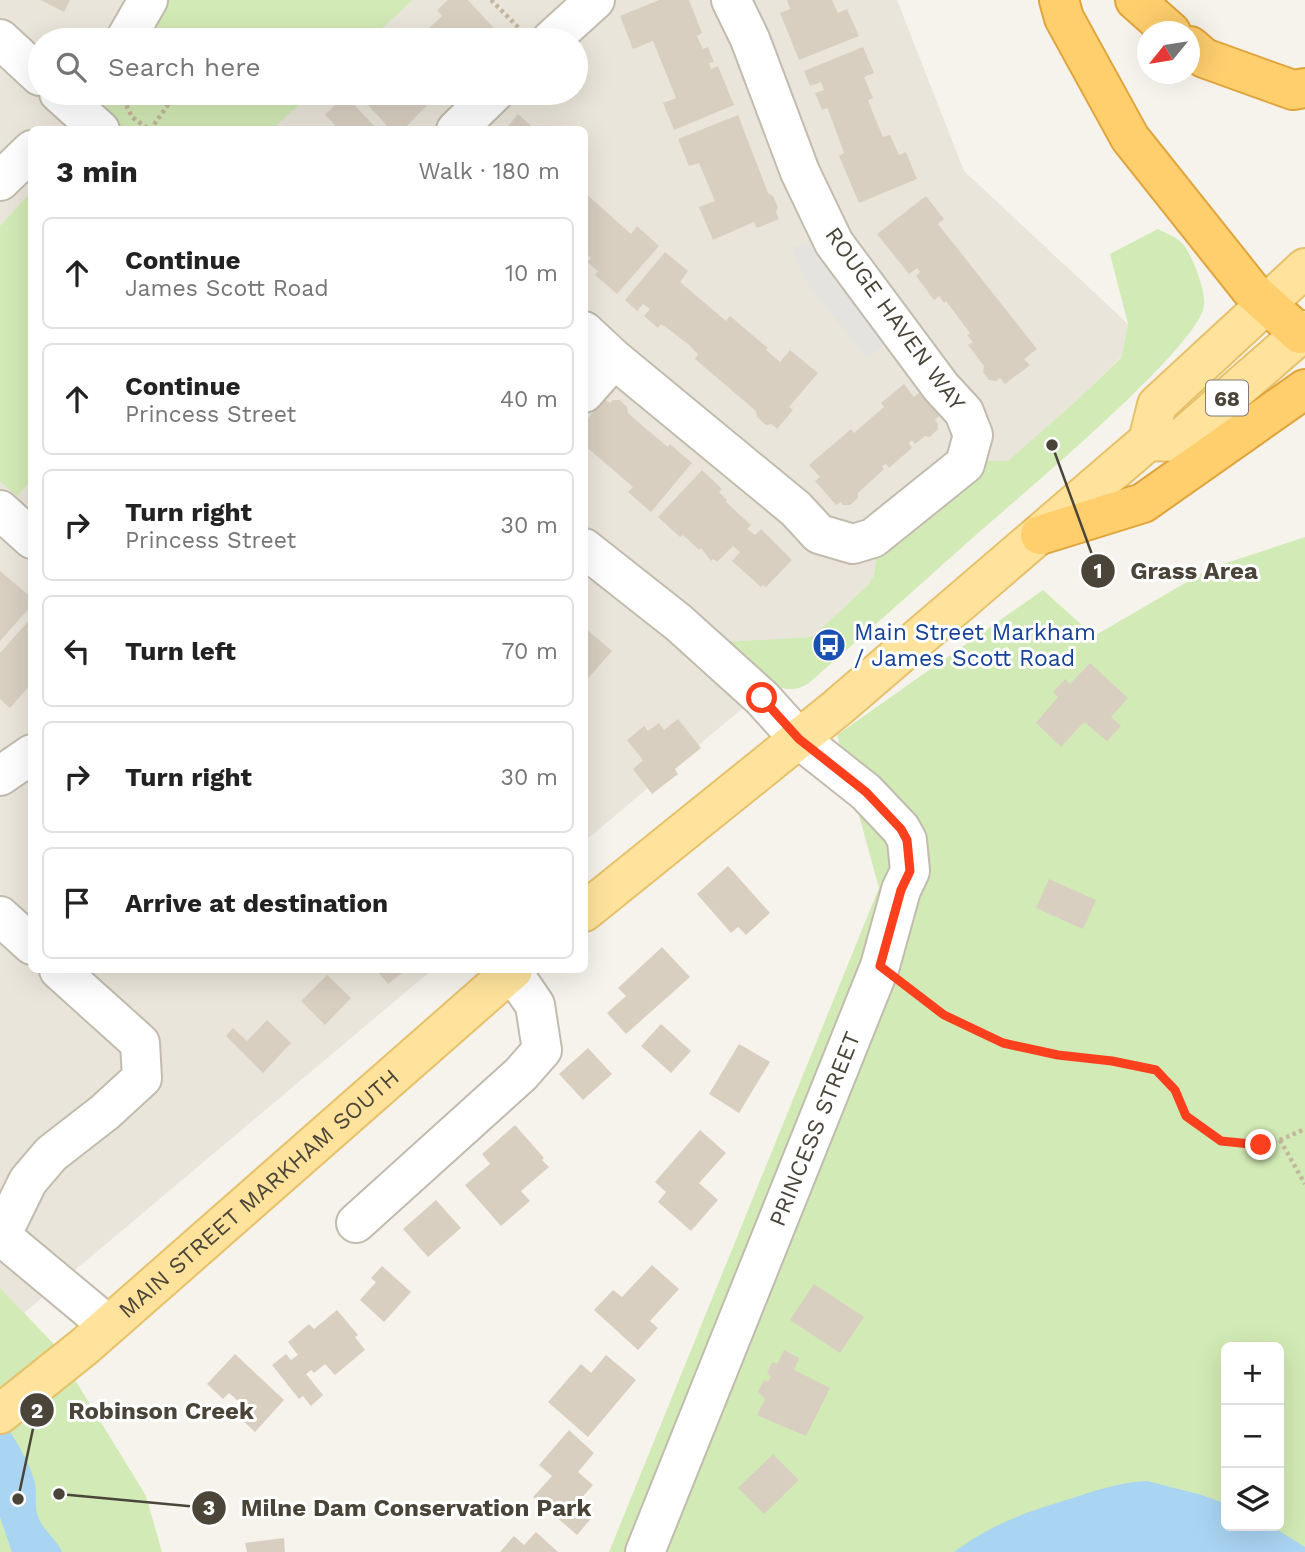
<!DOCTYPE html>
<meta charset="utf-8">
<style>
:root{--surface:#fff;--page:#f6f6f6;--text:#222;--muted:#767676;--line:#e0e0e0}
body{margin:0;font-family:"Work Sans",sans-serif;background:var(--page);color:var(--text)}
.controls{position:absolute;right:21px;bottom:21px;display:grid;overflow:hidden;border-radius:10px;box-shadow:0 7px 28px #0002}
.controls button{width:63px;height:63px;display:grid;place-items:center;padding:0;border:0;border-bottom:2px solid var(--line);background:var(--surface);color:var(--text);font:35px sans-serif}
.compass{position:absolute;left:1137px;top:21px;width:63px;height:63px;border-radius:50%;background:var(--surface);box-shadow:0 7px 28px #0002;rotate:240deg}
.stop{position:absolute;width:21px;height:21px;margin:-16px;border:5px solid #fc3f1d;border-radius:50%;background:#fff}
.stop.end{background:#fc3f1d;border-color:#fff;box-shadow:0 2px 7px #0008}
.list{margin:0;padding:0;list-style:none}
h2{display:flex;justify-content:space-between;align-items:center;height:91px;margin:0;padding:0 28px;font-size:30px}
h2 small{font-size:23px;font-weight:400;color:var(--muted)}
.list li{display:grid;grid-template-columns:46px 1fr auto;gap:21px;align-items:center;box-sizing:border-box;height:112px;margin:0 14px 14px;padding:0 14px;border:2px solid var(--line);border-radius:10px}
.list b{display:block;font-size:26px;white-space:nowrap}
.list p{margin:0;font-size:23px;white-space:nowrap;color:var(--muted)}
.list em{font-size:23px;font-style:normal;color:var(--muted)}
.icon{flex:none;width:38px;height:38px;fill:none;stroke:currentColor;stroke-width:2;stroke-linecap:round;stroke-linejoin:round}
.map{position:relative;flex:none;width:1305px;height:1552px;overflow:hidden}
.search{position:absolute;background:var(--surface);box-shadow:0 7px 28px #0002;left:28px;top:28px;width:560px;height:77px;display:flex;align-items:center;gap:18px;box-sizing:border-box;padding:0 24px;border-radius:38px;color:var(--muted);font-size:26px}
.panel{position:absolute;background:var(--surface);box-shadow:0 7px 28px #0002;left:28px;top:126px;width:560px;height:847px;border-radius:10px}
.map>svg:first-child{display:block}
.residential{fill:#eae5da;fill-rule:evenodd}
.green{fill:#d2eab5;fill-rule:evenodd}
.parking{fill:#e5e3e0}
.water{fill:#a9d4f2}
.building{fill:#d8cfc1}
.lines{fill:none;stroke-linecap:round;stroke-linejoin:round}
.minor-casing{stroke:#c2bbae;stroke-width:42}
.major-casing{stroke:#e6c16a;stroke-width:42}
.highway-casing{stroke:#e0a43c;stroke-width:42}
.path{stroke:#c4b79f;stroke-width:4.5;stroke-dasharray:3.5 3.5;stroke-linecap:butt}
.minor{stroke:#fff;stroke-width:38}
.major{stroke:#ffe39c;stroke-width:38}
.highway{stroke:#ffcf6e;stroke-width:38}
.route{stroke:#fc3f1d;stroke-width:9}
.labels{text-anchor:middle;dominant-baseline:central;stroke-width:6;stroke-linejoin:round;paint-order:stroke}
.shield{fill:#fff;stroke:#817c74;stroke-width:2}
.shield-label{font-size:21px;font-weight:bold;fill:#4b4439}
.street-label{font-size:23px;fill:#4b4439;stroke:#fff}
.transit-label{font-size:23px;fill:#164399;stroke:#fff;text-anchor:start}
.leader{fill:none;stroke:#4b4439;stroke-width:2.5}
.callout-dot{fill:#4b4439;stroke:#fff;stroke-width:2.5}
.mark-label{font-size:21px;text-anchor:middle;font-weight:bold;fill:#fff}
.callout-label{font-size:24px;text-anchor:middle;font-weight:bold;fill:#4b4439;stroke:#fff;stroke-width:6;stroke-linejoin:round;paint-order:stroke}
</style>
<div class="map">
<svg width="1305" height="1552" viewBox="0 0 1305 1552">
<rect width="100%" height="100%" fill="#f6f3ec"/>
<path class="residential" d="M0 0H897L964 171 1128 324 1121 357 1077 400 1008 462 982 461 937 514 876 557 874 575 869 584 812 637 727 643 770 685 585 841 584 130H32V970H432L18 1318 0 1301ZM40 40H576V93H40Z"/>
<path class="green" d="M160 0H413L369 40H129Z
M87 93H312L272 129H100Z
M31 192V480L17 496 0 481V226Z
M1158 229C1165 233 1176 237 1181 242 1192 253 1206 291 1204 306 1198 348 1017 499 977 534 921 584 866 633 810 682 778 706 748 663 726 642L812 637 869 584 874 575 876 557 937 514 983 461H1008L1077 400 1121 358 1128 324 1110 254Z
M1305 537V1552H609L879 888 837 735 1043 590 1094 636 1211 568ZM1226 1347H1279V1526H1226Z
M0 1288 52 1342 146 1496 162 1552H0Z"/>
<path class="parking" d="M812 243 829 272 887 343 867 358 808 285 791 247Z"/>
<path class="water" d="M0 1414C12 1436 29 1459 35 1483 37 1493 34 1506 38 1516 42 1530 56 1538 62 1552H12L0 1517Z
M1147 1481 1202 1495 1226 1504V1526H1271L1305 1547V1552H954C994 1523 1026 1512 1073 1498 1098 1490 1120 1482 1147 1481Z"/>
<path class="building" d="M41 0H70L64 12Z
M448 0H468L502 37 498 40H420L428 33 426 31 442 16 437 10Z
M659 0H689L702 33 697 36 703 49 708 47 714 62 709 63 711 69 718 66 734 105 674 130 663 103 676 98 653 41 633 49 620 16Z
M787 0H832L838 13 847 9 859 36 799 60 780 13 790 9Z
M863 47 874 73 864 77 873 98 868 100 875 118 883 137 890 135 899 155 906 152 917 179 859 203 839 156 844 153 829 112 827 108 822 110 815 93 824 90 821 82 810 86 804 71Z
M357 93H428L433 99 403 130H391Z
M345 95 378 130H331L335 125 325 115Z
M518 114 536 130H505Z
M738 115 768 193 773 196 778 207 776 212 779 219 757 228 754 222 713 240 699 207 715 201 699 163 689 166 678 139Z
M584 192 631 234 637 226 659 246 617 294 595 275 598 271 587 262 591 258 585 252 587 250 584 247Z
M926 196 944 219 938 224 1037 349 1024 359 1030 365 1005 384 1000 378 996 381 989 380 983 372 984 366 968 345 973 342 967 335 970 333 966 328 946 301 944 303 939 296 934 300 916 276 920 272 917 268 909 274 877 234Z
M665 252 688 271 680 282 726 321 730 316 768 348 766 350 780 362 790 350 818 373 789 407 793 410 777 429 772 424 766 425 757 417 756 411 695 359 698 354 689 345 667 328 661 324 658 328 644 316 650 309 643 304 637 311 625 300Z
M904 384 914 397 919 393 939 416 935 420 938 424V429L930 437 925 436 915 444 912 440 909 443 912 448 889 468 886 464 882 466 884 469 858 493V498L850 505H843L841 502 836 505 815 481 820 477 809 465 851 429 854 433 884 407 881 403Z
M604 399 610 403 613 400H620L627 407 628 413 645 428 668 447 670 444 692 463 651 512 628 492 633 487 584 445V432L589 426 584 423Z
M702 470 722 489 719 492 727 500 726 502 751 525 747 529 755 535 761 529 792 560 766 587 763 585 761 587 732 561 740 552 733 546 717 562 713 559 711 561 701 548 699 550 683 535 680 537 658 517Z
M0 571 32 598V605L0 641Z
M32 617V683L10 708 0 699V653Z
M584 627 612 651 584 683Z
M1090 663 1128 698 1111 717 1121 726 1107 741 1084 722 1061 747 1036 723 1058 697 1053 692 1065 679 1070 684Z
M678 719 701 748 675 769 678 774 652 794 633 769 643 760 627 740 644 726 648 731 659 723 664 730Z
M728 866 770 913 746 935 738 927 731 933 697 894Z
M1049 879 1096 900 1083 929 1036 908Z
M662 947 690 977 626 1034 607 1013 626 996 618 988Z
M376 970H406L388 984Z
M327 975 351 998 325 1025 301 1001Z
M267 1020 291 1043 263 1073 226 1036 233 1028 247 1041Z
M661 1024 691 1051 671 1073 641 1046Z
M739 1044 770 1062 739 1113 709 1094Z
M588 1048 612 1074 583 1100 559 1074Z
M515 1125 544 1158 542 1160 549 1167 521 1191 530 1201 501 1226 465 1185 490 1164 482 1154Z
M700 1130 726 1153 699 1183 718 1200 691 1231 658 1202 666 1192 655 1182Z
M436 1200 461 1228 428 1257 403 1229Z
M652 1265 679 1289 650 1321 658 1328 638 1350 594 1310 613 1290 622 1297Z
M382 1266 411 1292 384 1322 360 1300 376 1282 371 1278Z
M814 1284 864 1317 840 1353 790 1320Z
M337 1310 358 1335 355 1337 365 1350 335 1375 325 1364 314 1373 311 1370 306 1374 323 1395 311 1406 303 1396 299 1399 272 1365 286 1354 291 1360 298 1355 288 1342 309 1324 314 1329Z
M784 1350 799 1358 794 1370 830 1388 806 1436 757 1415 765 1399 758 1392 764 1380 768 1382 771 1376 767 1374 772 1362 777 1364Z
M235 1354 284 1400 255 1432 239 1417 247 1409 229 1393 223 1399 207 1384Z
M606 1355 636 1380 588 1437 548 1402 581 1364 591 1373Z
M569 1430 594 1453 578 1472 593 1485 578 1502 594 1515 577 1535 533 1497 552 1476 539 1465Z
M773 1454 799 1480 764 1514 738 1488Z
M536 1532 558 1552H500L514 1536 524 1545Z
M284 1538 285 1552H247L245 1543Z"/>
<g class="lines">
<defs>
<path id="minor" d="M0 39 40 76
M125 40 148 0
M551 40 595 0
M59 93 100 130
M456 130 494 93
M0 181 32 150
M584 331 614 359 796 509 819 534 853 544 873 538 965 464 973 435 964 412 941 387 834 243 800 172 750 39 731 0
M584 393 614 359
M0 510 32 539
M584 548 679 623 762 698 799 739 866 792 901 829 907 840 910 871 901 890 880 966 645 1552
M0 776 32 754
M0 916 32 945
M356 1223 521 1074 542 1050 535 1005 511 970
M0 1235 108 1325
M1 1236 28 1181 51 1154 105 1112 142 1078 140 1043 59 970"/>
<g id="major">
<path d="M1148 441 1177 442 1305 330"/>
<path d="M584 912 837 708 1148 441 1157 405 1305 268"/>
<path id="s1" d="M0 1414 85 1346 513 970"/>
</g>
<path id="highway" d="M1059 0 1064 18 1130 138 1251 290 1300 334
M1135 0 1171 32
M1190 46 1204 58 1293 90 1305 88
M1040 535 1143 503 1305 389"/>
</defs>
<use href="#minor" class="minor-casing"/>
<use href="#major" class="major-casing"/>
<use href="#highway" class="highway-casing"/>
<path class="path" d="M491 0 521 30
M124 93 122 96 132 117 150 130 168 105 167 93
M906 986 944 1015 1003 1043 1058 1055 1112 1061 1156 1070 1175 1090 1186 1116 1221 1141 1261 1145 1280 1140 1305 1129
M1280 1140 1305 1184"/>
<use href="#minor" class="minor"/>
<use href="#major" class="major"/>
<use href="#highway" class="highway"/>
</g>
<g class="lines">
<path class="route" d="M762 698 799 739 866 792 901 829 907 840 910 871 901 890 880 966 944 1015 1003 1043 1058 1055 1112 1061 1156 1070 1175 1090 1186 1116 1221 1141 1261 1145"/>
</g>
<defs>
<symbol id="bus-disc" viewBox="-11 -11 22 22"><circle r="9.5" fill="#1a4fb4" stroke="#fff"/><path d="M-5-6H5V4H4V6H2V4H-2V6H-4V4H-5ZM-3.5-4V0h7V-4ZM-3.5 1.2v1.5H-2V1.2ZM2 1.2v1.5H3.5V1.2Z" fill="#fff"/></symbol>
</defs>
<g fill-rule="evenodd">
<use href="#bus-disc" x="810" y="626" width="38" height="38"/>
</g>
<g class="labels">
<rect class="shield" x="1206" y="380.5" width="42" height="35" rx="5"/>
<g class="shield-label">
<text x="1227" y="398">68</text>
</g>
<g class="street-label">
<text transform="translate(895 319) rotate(54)">ROUGE HAVEN WAY</text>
<text transform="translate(815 1129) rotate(-68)">PRINCESS STREET</text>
<text stroke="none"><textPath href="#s1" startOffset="340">MAIN STREET MARKHAM SOUTH</textPath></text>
</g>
<g class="transit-label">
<text x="854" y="632">Main Street Markham<tspan x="854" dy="26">/ James Scott Road</tspan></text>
</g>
</g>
<path class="leader" d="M1052 445L1098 571M18 1499L37 1410M59 1494L209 1508"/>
<g class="callout-dot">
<circle cx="1052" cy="445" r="7"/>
<circle cx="18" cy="1499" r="7"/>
<circle cx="59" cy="1494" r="7"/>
<circle cx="1098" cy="571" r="18"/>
<circle cx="37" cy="1410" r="18"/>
<circle cx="209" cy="1508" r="18"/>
</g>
<g class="mark-label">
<text x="1098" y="578">1</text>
<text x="37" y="1418">2</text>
<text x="209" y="1515">3</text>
</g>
<g class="callout-label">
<text x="1194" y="579">Grass Area</text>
<text x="161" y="1419">Robinson Creek</text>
<text x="416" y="1516">Milne Dam Conservation Park</text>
</g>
</svg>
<div class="controls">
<button>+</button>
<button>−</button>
<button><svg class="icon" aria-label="layers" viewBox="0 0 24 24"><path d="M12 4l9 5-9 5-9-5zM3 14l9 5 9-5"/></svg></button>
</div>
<svg class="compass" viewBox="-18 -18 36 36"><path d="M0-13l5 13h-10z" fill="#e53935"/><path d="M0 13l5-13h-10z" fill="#767676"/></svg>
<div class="stop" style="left:762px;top:698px"></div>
<div class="stop end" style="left:1261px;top:1145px"></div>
<div class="search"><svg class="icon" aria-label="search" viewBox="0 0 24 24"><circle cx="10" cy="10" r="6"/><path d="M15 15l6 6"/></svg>Search here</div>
<section class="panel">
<h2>3 min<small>Walk · 180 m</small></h2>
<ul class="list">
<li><svg class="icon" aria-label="ahead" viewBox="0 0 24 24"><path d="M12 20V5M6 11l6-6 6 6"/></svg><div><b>Continue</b><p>James Scott Road</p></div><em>10 m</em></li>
<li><svg class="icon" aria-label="ahead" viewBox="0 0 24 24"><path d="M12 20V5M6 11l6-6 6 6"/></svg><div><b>Continue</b><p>Princess Street</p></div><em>40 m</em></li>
<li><svg class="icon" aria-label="right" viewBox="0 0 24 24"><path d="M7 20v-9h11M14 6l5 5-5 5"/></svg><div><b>Turn right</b><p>Princess Street</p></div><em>30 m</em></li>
<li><svg class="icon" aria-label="left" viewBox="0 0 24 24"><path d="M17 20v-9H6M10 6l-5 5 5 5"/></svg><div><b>Turn left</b></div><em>70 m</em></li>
<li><svg class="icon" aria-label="right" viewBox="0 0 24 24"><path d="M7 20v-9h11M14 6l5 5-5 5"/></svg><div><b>Turn right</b></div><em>30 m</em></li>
<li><svg class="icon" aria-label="arrive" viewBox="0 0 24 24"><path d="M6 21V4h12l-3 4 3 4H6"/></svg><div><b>Arrive at destination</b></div></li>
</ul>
</section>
</div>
